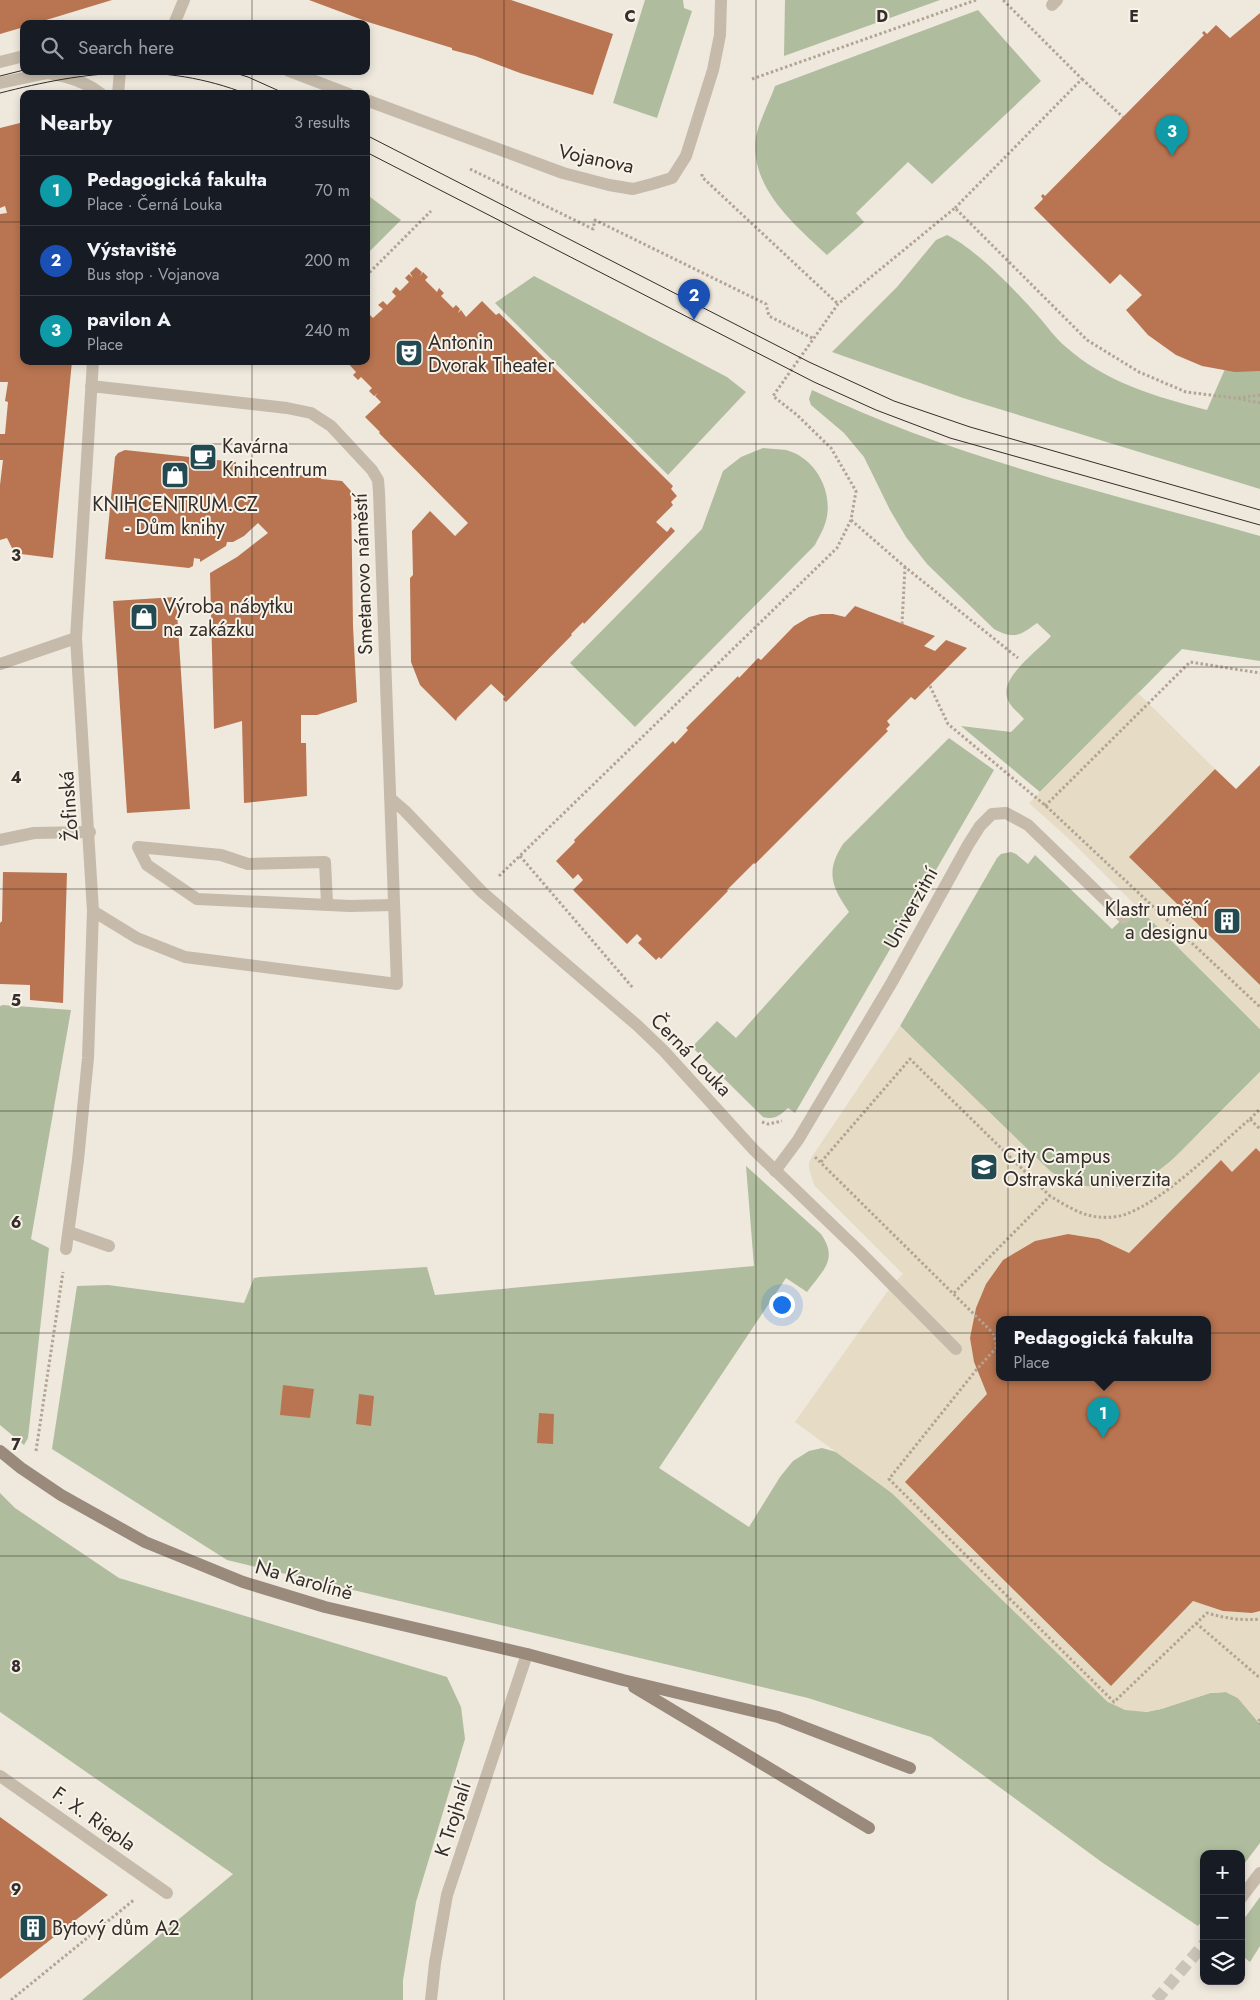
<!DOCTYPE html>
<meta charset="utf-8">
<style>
:root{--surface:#171b24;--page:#242831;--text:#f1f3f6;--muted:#9ea1a6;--line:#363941;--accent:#94a6ac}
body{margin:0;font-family:Jost,sans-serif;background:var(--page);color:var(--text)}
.controls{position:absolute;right:15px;bottom:15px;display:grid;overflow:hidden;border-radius:10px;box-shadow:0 2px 8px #0003}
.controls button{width:45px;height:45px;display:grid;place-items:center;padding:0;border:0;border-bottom:1px solid var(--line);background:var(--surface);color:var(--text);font:25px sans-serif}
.you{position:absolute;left:781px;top:1304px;width:18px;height:18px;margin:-12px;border:4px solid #fff;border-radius:50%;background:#1a73e8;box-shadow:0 0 0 8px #1a73e833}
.badge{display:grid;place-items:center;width:32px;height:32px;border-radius:50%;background:var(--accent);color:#fff;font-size:16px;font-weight:700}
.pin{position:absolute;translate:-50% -41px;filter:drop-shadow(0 1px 2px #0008)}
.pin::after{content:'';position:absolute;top:26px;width:18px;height:15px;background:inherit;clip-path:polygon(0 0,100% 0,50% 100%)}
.popup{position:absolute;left:996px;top:1316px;width:215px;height:65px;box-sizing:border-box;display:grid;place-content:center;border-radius:10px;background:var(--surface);filter:drop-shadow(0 1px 4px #0005);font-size:16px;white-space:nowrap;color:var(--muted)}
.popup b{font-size:19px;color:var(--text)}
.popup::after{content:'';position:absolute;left:50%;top:100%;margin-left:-10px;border:10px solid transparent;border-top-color:var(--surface)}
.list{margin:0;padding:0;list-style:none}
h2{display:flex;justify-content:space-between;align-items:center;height:65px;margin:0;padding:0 20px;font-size:21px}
h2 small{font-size:16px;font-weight:400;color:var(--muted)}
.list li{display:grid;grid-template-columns:32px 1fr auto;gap:15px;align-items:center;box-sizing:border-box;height:70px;padding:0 20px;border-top:1px solid var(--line)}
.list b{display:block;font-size:19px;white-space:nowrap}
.list p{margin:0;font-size:16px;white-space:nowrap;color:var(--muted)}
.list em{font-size:16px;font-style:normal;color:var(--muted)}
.icon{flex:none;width:28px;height:28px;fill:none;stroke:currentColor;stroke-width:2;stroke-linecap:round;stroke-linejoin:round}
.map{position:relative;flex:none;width:1260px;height:2000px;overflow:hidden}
.search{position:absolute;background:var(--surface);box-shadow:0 2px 8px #0003;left:20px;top:20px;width:350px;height:55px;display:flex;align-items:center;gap:12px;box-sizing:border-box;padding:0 18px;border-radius:10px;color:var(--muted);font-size:19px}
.panel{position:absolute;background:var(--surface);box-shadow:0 2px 8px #0003;left:20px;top:90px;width:350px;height:275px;border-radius:10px}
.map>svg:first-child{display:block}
.green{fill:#afbd9e}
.plaza{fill:#e6dbc5}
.pier{fill:#efe8dd}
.building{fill:#b97551;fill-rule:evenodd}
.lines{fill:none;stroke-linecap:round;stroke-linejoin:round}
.street-tunnel{stroke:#cac3b9;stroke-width:12;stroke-dasharray:12 6;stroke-linecap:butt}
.path{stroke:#b2a494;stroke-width:3;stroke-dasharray:2.5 2.5;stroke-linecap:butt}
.lane{stroke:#c6baaa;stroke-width:12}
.street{stroke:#c6baaa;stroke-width:12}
.secondary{stroke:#998a7b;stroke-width:12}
.tram{stroke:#342d29;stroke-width:1}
.grid{fill:none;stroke:#342d29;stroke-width:1;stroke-opacity:0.55}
.labels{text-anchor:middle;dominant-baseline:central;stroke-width:4;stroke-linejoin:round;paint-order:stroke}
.street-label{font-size:20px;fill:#342d29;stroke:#f7f2e8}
.poi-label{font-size:20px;fill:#342d29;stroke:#f7f2e8;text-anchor:start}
.grid-label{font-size:16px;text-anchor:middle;font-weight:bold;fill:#342d29;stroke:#f7f2e8;stroke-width:4;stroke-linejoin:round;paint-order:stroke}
</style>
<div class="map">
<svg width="1260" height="2000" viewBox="0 0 1260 2000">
<rect width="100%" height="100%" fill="#efe8dd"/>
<path class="green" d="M645 0H683L684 8 692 11 657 118 613 103Z
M785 0H940L784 56Z
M978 10 1041 81 932 184 908 162 856 213 864 222 827 255C794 224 749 187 756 137 759 121 770 101 775 86Z
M366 194 401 220 366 255Z
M947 235C976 249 1016 291 1038 316 1047 326 1055 338 1066 347 1105 382 1156 397 1207 410L1225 369 1260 365V489L963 398 832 352 897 287 936 240Z
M534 276 727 377 746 392 668 475 495 303Z
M812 390C953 458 1109 493 1260 536V661L1182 649 1040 792 961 726 1011 732 1024 719C1018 712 1009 706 1007 697 1001 676 1039 650 1051 636L1037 623C1021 635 1014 640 994 629L927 564 906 537 890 510 864 457 844 433 811 405 809 399Z
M763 448C770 449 779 449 786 450 817 458 835 495 825 524 823 531 818 538 815 545L635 727 570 663 702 529 723 471 741 457Z
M949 738 994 770 795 1113 788 1108C779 1116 775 1120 763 1117L692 1047 717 1021 736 1038 849 912C832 887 825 872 843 844Z
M1011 852 1016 854 1028 864 1035 855 1112 929 1137 905 1260 1029V1072C1241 1091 1222 1110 1203 1129 1173 1160 1148 1190 1101 1188 1082 1187 1066 1182 1051 1172L900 1026 997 858 1001 854Z
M3 1005 71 1010 31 1239 49 1248 28 1438 24 1445 0 1425V1006Z
M746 1166 821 1234C839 1260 822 1271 807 1292L786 1278 659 1468 749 1527 780 1477 793 1461 809 1451 822 1448 836 1452 892 1493 1108 1702 1146 1712 1161 1709 1210 1693 1226 1692 1238 1698 1260 1724V1843L1241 1868V1854H1204V1918L1198 1926 1103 1863 931 1737 808 1698 227 1560 52 1449 77 1286 108 1285 244 1303 254 1278 260 1277 427 1267 435 1295 754 1266Z
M0 1493 15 1508 119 1578 447 1677 461 1707 465 1739 416 1902 403 1980V2000H82L233 1874 0 1712Z
M1260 1897V1946L1250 1962 1241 1955V1923Z"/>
<path class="plaza" d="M1138 693 1215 769 1129 857 1260 985V1029L1068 838 1029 803Z
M900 1026 1051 1172 1069 1182 1083 1186 1111 1188 1126 1187 1152 1176 1172 1160 1260 1072V1152L1256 1148 1232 1172 1221 1160 1129 1253 1099 1239 1068 1234 1035 1241 1003 1260 986 1284 970 1338 974 1362 987 1394 1193 1601 1223 1611 1252 1613 1260 1611V1719L1258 1722 1238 1698 1226 1692 1210 1693 1161 1709 1146 1712 1125 1710 1108 1702 892 1493 795 1422 892 1285 903 1274 814 1185 809 1169V1162L813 1155Z"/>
<path class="pier" d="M1245 1966 1260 1976V2000H1224L1235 1981H1241V1971Z"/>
<path class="building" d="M0 0H112L33 24H24V27L0 34Z
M309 0H511L613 34 593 95 520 73 475 56 452 50V48L368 22Z
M1260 13V371L1235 372 1202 366 1176 355 1148 335 1126 310 1142 295 1120 274 1110 284 1034 208 1043 199 1041 196 1043 194 1045 196 1123 117 1204 35 1202 33 1204 31 1207 34 1216 25 1230 38Z
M24 122V361H72L53 558 21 554 12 548 7 538 0 540V485L3 460H0V434H5L8 402 5 401 8 382H0V214L7 213 5 206 0 208V128Z
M416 267 422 272 420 276 423 272 428 277 425 280 437 292 439 288 444 293 441 296 453 308 456 305 460 309 458 313 461 310 466 317 482 301 496 315 499 313 673 486 671 489 677 496 671 502 673 505 656 522 667 532 671 527 675 531 584 624 583 622 571 634 572 635 506 702 503 699 505 697 491 684 457 718 456 721 420 685 411 662 410 578 413 575 412 531 430 511 455 536 468 523 379 433 380 432 365 417 381 402 375 396 378 393 374 396 369 391 372 388 361 377 358 380 353 375 356 372 346 361H366V326L369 323 366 317 369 314 373 318 383 309 378 305 383 301 387 305 396 296 392 292 396 287 400 291 409 282 405 278 409 274 413 278 410 273Z
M125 450 236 462 235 471 286 476V474L321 477V479L342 481 351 491 353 626 357 702 317 715H301V743H306L307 796 244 803 242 721 214 729 210 573 237 557 268 533 258 523 244 536 233 542H227L226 546 200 562V559L194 558 193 566 189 568 105 559 115 457 118 453Z
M176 597 190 809 127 813 113 601Z
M855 606 935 636 924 646 935 651 946 640 967 648 915 700 911 697 887 721 890 725 886 729 888 731 755 864 754 863 727 890 728 891 661 959 659 957 656 960 638 943 642 939 637 934 627 944 573 890 583 880 578 874 573 879 556 861 575 842 574 840 673 741 675 744 688 730 686 728 738 676 739 678 758 658 761 660 794 626 809 617 821 614H833L845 617Z
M1260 765V985L1129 857 1215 769 1236 789Z
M3 872 67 873 63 1003 30 1000V985L0 984V923L2 921Z
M1256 1148 1260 1152V1611L1252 1613 1223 1611 1193 1601 1111 1686 905 1482 987 1394 974 1362 970 1338 976 1308 986 1284 1003 1260 1035 1241 1068 1234 1099 1239 1129 1253 1221 1160 1232 1172ZM999 1319H1207V1377H999Z
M283 1385 314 1389 310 1418 280 1415Z
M359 1394 374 1396 371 1426 356 1424Z
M539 1413 554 1414 553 1444 537 1443Z
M0 1817 108 1895 0 1979Z"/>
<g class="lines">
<path class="street-tunnel" d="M1156 2000 1204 1944"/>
<path class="path" d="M752 79 976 0
M1082 79 1123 117
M470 169 593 229 595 220 766 304 769 316 814 339
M702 174V177L838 304
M955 208 1082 79 1003 0
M366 276 431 211
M270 361H282
M1238 398 1260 395
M851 520 905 567 1018 658
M902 624 905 567
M930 686 948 724 1046 806 1260 1007
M1045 806 1190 662 1260 673
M520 856 633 988
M499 876 837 548 851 520 856 491 831 448 797 415 773 396 838 304 955 208 1087 340 1139 372 1186 392 1235 398 1260 403
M1250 1119 1260 1109
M762 1122 768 1124 782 1121
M815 1157 993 1333 997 1347 977 1369 889 1479 1114 1702 1207 1613C1225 1618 1241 1621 1260 1619
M821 1162 910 1059 1050 1196
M954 1293 1050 1196C1065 1205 1082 1216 1099 1217 1107 1218 1119 1217 1126 1214 1165 1200 1217 1147 1250 1119L1260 1129
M36 1451 63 1272
M1196 1623 1260 1678
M1260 1719 1258 1722 1260 1724
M11 2000 135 1899"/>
<path class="lane" d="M1052 5 1057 0
M0 840 34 833 90 832
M327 903 325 862 248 864 221 855 138 847 147 865 197 899 350 906 393 905
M775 1171 798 1140 892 982 968 845 980 826 992 814 1006 813 1028 825 1124 918
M69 1232 109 1246"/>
<path class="street" d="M174 24 184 0
M0 62 24 56
M289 71 349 94
M48 73C67 76 85 81 101 94
M0 83 57 71
M118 94 120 71
M366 100 563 173 609 185 633 189 652 184 672 178 686 156 713 70 720 35 721 0
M91 386 287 408 311 413 331 426 372 470 378 480 379 492 397 984 185 957 137 938 93 911
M0 664 76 638
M390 798 405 811 482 892 638 1026 664 1051 754 1150 858 1250 956 1349
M66 1249 78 1160 88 1058 93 911 76 638 93 361
M0 1776 167 1893
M1241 1898 1260 1873
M431 2000 435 1963 447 1895 527 1654"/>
<path class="secondary" d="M0 1451 21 1468 61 1495 145 1542 243 1582 325 1607 527 1654 623 1680 778 1717 910 1768
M634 1687 869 1828"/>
<path class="tram" d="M229 71 248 77 286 94
M0 76 24 70
M0 93C86 71 162 61 247 94
M366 135 809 362 894 401 970 427 1260 510
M366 152 814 382 876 410 950 438 1260 525"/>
</g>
<path class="grid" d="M252 0V24M504 0V2000M756 0V2000M1008 0V2000M252 71V94M0 222H24M366 222H1260M252 361V2000M0 444H1260M0 667H1260M0 889H1260M0 1111H1260M0 1333H1260M0 1556H1260M0 1778H1260"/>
<defs>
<symbol id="theatre-square" viewBox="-11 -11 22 22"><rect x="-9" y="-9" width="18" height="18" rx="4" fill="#234951" stroke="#f7f2e8"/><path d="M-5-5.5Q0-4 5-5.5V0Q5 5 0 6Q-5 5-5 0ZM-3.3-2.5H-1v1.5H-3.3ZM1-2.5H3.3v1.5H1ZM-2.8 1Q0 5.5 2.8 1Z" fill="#fff"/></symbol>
<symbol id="cafe-square" viewBox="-11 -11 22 22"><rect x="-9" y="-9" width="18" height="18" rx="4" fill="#234951" stroke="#f7f2e8"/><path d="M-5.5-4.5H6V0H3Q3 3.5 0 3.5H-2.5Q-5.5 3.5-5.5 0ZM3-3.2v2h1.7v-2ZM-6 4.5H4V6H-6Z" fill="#fff"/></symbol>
<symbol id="shop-square" viewBox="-11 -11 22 22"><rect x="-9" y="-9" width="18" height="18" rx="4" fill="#234951" stroke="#f7f2e8"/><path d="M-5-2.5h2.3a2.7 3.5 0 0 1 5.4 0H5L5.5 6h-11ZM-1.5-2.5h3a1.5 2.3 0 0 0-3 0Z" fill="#fff"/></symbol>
<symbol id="building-square" viewBox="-11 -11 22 22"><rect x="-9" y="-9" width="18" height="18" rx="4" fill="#234951" stroke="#f7f2e8"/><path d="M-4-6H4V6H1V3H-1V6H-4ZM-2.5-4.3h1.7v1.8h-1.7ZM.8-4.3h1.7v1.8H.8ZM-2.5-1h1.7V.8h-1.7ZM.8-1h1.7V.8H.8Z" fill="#fff"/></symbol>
<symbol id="university-square" viewBox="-11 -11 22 22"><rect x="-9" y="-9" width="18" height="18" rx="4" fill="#234951" stroke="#f7f2e8"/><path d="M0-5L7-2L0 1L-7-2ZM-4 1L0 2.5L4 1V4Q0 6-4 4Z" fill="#fff"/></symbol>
</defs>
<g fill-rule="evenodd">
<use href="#theatre-square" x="393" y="337" width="32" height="32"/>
<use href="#cafe-square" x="187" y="441" width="32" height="32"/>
<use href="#shop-square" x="159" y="459" width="32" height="32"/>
<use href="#shop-square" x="128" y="601" width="32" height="32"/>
<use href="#building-square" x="1211" y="905" width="32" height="32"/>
<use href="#university-square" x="968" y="1151" width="32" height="32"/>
<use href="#building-square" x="17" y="1912" width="32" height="32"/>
</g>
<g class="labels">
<g class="street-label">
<text transform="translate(596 159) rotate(12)">Vojanova</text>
<text transform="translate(363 574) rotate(-92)">Smetanovo náměstí</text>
<text transform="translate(69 806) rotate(-94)">Žofinská</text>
<text transform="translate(911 908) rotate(-61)">Univerzitní</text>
<text transform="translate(691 1055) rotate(46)">Černá Louka</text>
<text transform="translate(304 1580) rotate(16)">Na Karolíně</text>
<text transform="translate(94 1819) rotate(35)">F. X. Riepla</text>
<text transform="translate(453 1819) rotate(-72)">K Trojhalí</text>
</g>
<g class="poi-label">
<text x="428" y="342">Antonin<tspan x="428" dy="23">Dvorak Theater</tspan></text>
<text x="222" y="446">Kavárna<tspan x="222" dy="23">Knihcentrum</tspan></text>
<text x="175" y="504" text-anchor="middle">KNIHCENTRUM.CZ<tspan x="175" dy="23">- Dům knihy</tspan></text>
<text x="163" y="606">Výroba nábytku<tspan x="163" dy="23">na zakázku</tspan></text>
<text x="1208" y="909" text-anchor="end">Klastr umění<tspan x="1208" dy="23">a designu</tspan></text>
<text x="1003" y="1156">City Campus<tspan x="1003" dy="23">Ostravská univerzita</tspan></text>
<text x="52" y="1928">Bytový dům A2</text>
</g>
</g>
<g class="grid-label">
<text x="630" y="22">C</text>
<text x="882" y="22">D</text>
<text x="1134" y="22">E</text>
<text x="16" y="561">3</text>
<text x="16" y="783">4</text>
<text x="16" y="1006">5</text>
<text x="16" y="1228">6</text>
<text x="16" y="1450">7</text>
<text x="16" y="1672">8</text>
<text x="16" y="1895">9</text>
</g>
</svg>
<div class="controls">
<button>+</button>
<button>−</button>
<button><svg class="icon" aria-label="layers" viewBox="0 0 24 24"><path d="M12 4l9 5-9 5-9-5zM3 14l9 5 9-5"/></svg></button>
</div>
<div class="you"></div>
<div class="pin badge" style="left:1103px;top:1438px;background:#0f9aa8">1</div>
<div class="popup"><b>Pedagogická fakulta</b>Place</div>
<div class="pin badge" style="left:694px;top:320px;background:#1a4fb4">2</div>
<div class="pin badge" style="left:1172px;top:156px;background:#0f9aa8">3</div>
<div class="search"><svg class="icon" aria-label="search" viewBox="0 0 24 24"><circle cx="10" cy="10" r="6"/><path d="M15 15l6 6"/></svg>Search here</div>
<section class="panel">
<h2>Nearby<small>3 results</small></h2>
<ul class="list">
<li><span class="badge" style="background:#0f9aa8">1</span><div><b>Pedagogická fakulta</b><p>Place · Černá Louka</p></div><em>70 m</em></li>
<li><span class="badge" style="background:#1a4fb4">2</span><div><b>Výstaviště</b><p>Bus stop · Vojanova</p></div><em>200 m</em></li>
<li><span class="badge" style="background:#0f9aa8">3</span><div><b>pavilon A</b><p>Place</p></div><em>240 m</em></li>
</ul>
</section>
</div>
